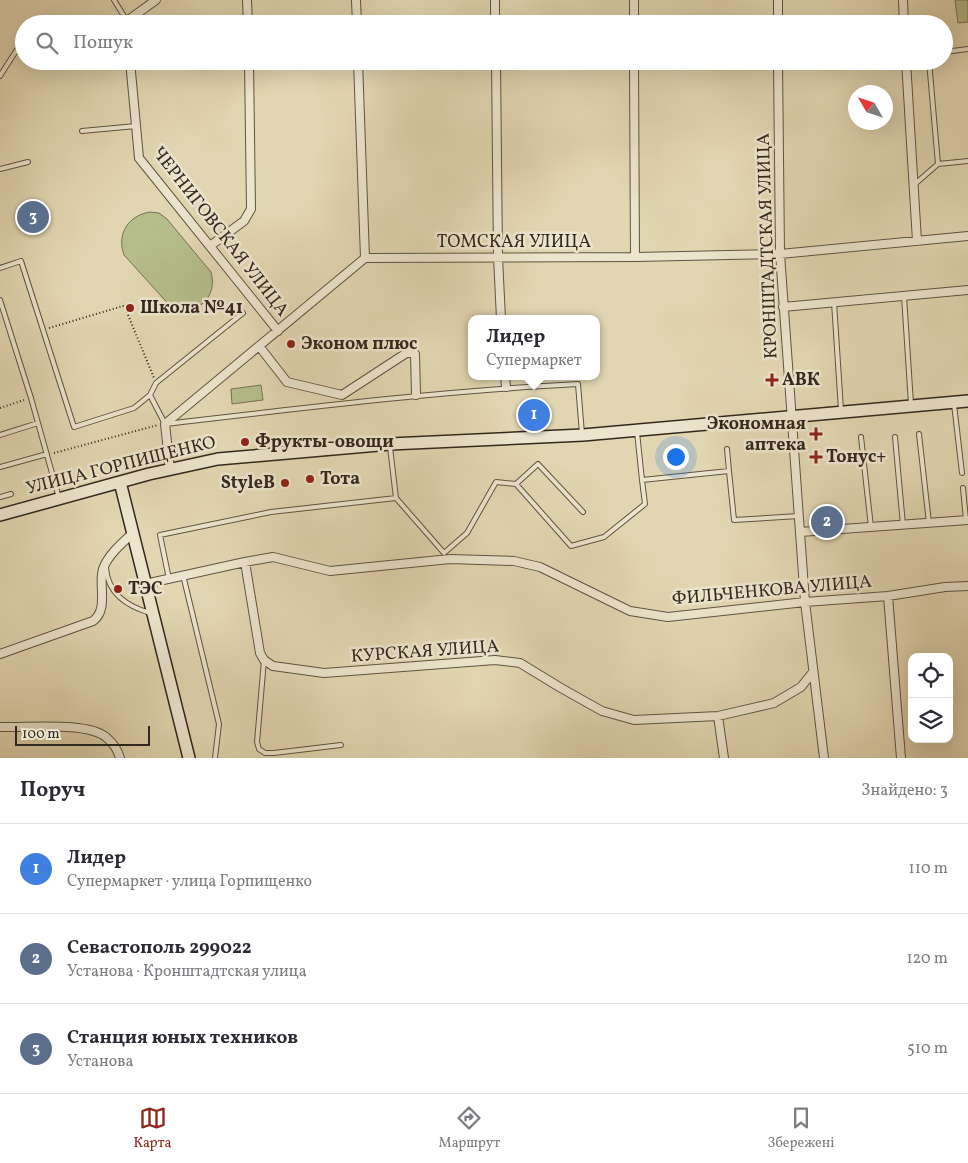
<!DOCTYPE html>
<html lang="uk">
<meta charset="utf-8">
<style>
:root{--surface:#fff;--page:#f7f7f7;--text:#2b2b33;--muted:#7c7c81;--line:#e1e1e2;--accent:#8f2418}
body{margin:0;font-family:Vollkorn,serif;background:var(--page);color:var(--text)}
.controls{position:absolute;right:15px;bottom:15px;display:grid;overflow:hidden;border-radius:10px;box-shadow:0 5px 20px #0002}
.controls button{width:45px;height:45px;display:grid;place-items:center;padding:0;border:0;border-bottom:1px solid var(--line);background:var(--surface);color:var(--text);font:25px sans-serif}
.compass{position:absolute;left:848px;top:85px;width:45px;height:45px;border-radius:50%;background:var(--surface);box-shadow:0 5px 20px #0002;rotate:309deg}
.scale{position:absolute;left:15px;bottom:12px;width:135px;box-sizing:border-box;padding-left:5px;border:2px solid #33281e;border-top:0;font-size:14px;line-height:18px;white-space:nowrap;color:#33281e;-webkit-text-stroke:4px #ece4cd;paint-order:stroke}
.you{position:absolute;left:675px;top:456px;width:18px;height:18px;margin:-12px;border:4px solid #fff;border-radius:50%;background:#1a73e8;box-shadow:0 0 0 8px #1a73e833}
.badge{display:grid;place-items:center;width:32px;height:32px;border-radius:50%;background:var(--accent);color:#fff;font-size:16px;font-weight:700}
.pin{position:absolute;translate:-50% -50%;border:2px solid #fff;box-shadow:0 1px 5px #0006}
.popup{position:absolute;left:468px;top:315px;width:132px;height:65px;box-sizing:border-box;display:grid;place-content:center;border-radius:10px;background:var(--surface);filter:drop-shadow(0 1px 4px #0005);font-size:16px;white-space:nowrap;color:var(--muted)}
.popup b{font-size:19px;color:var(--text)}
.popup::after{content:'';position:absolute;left:50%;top:100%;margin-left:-10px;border:10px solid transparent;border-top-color:var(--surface)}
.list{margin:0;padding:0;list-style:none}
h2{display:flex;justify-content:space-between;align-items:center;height:65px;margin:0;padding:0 20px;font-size:21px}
h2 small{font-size:16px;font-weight:400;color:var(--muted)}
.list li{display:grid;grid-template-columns:32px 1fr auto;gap:15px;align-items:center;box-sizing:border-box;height:90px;padding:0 20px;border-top:1px solid var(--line)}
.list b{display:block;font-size:19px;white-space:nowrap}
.list p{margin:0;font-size:16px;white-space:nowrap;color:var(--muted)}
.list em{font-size:16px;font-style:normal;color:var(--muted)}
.icon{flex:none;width:28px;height:28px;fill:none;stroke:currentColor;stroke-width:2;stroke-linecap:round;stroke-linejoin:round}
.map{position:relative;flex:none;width:968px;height:758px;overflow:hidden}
.search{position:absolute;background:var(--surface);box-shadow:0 5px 20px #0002;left:15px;right:15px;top:15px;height:55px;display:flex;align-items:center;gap:12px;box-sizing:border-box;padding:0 18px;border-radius:28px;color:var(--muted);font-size:19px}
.sheet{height:335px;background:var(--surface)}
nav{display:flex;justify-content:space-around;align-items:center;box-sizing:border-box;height:70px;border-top:1px solid var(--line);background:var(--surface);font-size:14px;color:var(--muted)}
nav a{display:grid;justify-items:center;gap:2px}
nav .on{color:var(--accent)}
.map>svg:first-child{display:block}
.green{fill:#b5bd8b;stroke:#747254}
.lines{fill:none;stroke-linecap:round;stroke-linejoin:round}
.service-casing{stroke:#5f5443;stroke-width:6}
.minor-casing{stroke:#5f5443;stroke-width:10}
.secondary-casing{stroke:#33281e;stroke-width:14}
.path{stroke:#33281e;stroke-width:2;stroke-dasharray:1 2.5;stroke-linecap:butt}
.service{stroke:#ece4cd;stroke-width:4}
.minor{stroke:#ece4cd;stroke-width:8}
.secondary{stroke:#ece4cd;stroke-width:11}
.poi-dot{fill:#8f2418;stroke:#ece4cd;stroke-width:2}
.labels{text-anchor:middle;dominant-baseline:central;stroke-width:5;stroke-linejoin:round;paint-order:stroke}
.street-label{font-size:18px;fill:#33281e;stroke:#ece4cd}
.poi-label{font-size:18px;font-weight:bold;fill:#33281e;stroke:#ece4cd;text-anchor:start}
</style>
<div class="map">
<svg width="968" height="758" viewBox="0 0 968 758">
<rect width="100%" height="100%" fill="#e2d6b2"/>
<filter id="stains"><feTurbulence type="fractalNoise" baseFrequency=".004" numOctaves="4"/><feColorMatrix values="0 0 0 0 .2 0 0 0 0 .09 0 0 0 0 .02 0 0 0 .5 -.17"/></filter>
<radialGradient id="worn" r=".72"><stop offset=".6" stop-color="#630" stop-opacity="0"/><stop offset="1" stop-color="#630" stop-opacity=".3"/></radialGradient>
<path class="green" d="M955 0H968V22L958 23Z
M150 212 159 213 167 219 211 272C218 298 197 316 172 308L124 255C116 234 129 215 150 212Z
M261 385 263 400 232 404 231 389Z"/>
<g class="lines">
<defs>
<path id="service" d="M114 0 127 21 118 24
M72 24H81
M944 52 968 49
M929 61 938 164
M0 76 16 51 24 42
M82 131 136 126
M0 169 28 162
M915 184 938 164 968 161
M0 268 21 261 74 427 134 408 150 395
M904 296 911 404
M0 300 31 398 59 498
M834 302 841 410
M243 313 156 383 150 395 165 424C303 408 440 391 578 384L582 434
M954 404 962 473
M637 432 642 480
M919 434 929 523
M0 435 38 423
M861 437 871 527
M895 437 903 525
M0 467 47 454
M729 471 734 520 799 516
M516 484 538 464 583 512
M963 488 966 520
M0 497 11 494
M396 498 444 553 467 533 496 482 516 484 571 546 604 537 645 504 642 480 729 471 727 449
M106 568C108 594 127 606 150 613
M183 575 219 724 215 758
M169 579 160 535 271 512 396 498 390 447
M264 660 257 742 259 749 265 753H274L341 745"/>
<path id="minor" d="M247 0 248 24
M356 0 357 24
M495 0V24
M634 0V24
M778 0V24
M903 0 904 24
M127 24V21L156 0
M130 61 139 158 278 331
M358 61 365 258
M496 61 498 257 501 319
M634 61 635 257
M778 61 780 254 805 602 824 758
M906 61 917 241
M210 246 244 221 251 209 249 61
M783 307 968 290
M259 346 287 382 342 395 408 352 415 354 416 395
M505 376 506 387
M170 469 165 424 365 258 635 257 780 254 968 236
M800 532 968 520
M245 562 260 653 264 660 273 666 324 673 495 660 520 663 561 688 602 711 634 720 718 716 774 703 801 687 813 672
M145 584 245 562 273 557 330 571 450 559 514 561 540 567 630 611 668 617 805 602 888 596 945 587 968 586
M888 596 901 758
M0 654 93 621C109 609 98 585 103 569 108 555 122 543 133 533
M718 716 724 758
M0 727C26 728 89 721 107 738 113 743 118 751 120 758"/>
<path id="secondary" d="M120 482 189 758
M0 515 149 474 218 459 390 444 583 435 968 401"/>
</defs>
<use href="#service" class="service-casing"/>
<use href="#minor" class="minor-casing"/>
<use href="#secondary" class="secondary-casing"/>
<path class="path" d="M49 328 123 306 126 310 154 378
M0 408 24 400
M54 453 158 425"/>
<use href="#service" class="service"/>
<use href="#minor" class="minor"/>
<use href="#secondary" class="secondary"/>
</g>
<g class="poi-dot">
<circle cx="130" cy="308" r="5"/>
<circle cx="291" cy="344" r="5"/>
<path d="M769.5 372.5h5v5h5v5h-5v5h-5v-5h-5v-5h5z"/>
<path d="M813.5 426.5h5v5h5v5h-5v5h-5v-5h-5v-5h5z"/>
<circle cx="245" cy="442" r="5"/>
<path d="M813.5 449.5h5v5h5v5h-5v5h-5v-5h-5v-5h5z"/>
<circle cx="310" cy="479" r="5"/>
<circle cx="285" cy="483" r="5"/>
<circle cx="118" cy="589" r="5"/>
</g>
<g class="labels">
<g class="street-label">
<text transform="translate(220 232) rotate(52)">ЧЕРНИГОВСКАЯ УЛИЦА</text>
<text x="514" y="242">ТОМСКАЯ УЛИЦА</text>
<text transform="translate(768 246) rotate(-92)">КРОНШТАДТСКАЯ УЛИЦА</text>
<text transform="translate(121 466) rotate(-14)">УЛИЦА ГОРПИЩЕНКО</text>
<text transform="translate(772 591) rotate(-5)">ФИЛЬЧЕНКОВА УЛИЦА</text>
<text transform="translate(425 652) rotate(-4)">КУРСКАЯ УЛИЦА</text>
</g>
<g class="poi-label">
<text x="140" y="308">Школа №41</text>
<text x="301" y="344">Эконом плюс</text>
<text x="782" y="380">АВК</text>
<text x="806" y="424" text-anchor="end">Экономная<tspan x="806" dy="21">аптека</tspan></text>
<text x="255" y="442">Фрукты-овощи</text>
<text x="826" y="457">Тонус+</text>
<text x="320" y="479">Тота</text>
<text x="275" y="483" text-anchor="end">StyleB</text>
<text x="128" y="589">ТЭС</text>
</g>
</g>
<rect width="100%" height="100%" filter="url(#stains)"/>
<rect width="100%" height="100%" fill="url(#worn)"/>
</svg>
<div class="controls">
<button><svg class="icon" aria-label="locate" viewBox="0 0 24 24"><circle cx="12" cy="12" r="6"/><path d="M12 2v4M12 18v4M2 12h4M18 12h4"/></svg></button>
<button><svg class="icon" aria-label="layers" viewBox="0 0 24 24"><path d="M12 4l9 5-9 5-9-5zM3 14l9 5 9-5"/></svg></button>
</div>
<svg class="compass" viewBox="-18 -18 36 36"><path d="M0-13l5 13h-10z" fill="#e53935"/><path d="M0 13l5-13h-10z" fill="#7c7c81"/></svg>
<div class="scale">100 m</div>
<div class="you"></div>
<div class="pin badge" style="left:534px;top:415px;background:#3f7fe0">1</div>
<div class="popup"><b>Лидер</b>Супермаркет</div>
<div class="pin badge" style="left:827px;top:522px;background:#5c6f8a">2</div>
<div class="pin badge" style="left:33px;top:217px;background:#5c6f8a">3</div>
<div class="search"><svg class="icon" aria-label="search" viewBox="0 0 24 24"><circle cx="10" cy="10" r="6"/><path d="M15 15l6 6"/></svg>Пошук</div>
</div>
<section class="sheet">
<h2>Поруч<small>Знайдено: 3</small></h2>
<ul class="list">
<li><span class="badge" style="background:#3f7fe0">1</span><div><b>Лидер</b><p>Супермаркет · улица Горпищенко</p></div><em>110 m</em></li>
<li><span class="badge" style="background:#5c6f8a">2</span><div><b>Севастополь 299022</b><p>Установа · Кронштадтская улица</p></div><em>120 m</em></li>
<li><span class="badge" style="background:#5c6f8a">3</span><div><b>Станция юных техников</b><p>Установа</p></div><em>510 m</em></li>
</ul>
</section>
<nav>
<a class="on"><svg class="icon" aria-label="map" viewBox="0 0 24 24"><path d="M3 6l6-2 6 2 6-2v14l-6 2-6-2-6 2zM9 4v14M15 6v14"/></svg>Карта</a>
<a><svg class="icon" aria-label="directions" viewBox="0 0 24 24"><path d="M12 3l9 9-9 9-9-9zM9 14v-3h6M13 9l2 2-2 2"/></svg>Маршрут</a>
<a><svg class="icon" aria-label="saved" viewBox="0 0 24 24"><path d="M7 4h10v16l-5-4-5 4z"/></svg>Збережені</a>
</nav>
